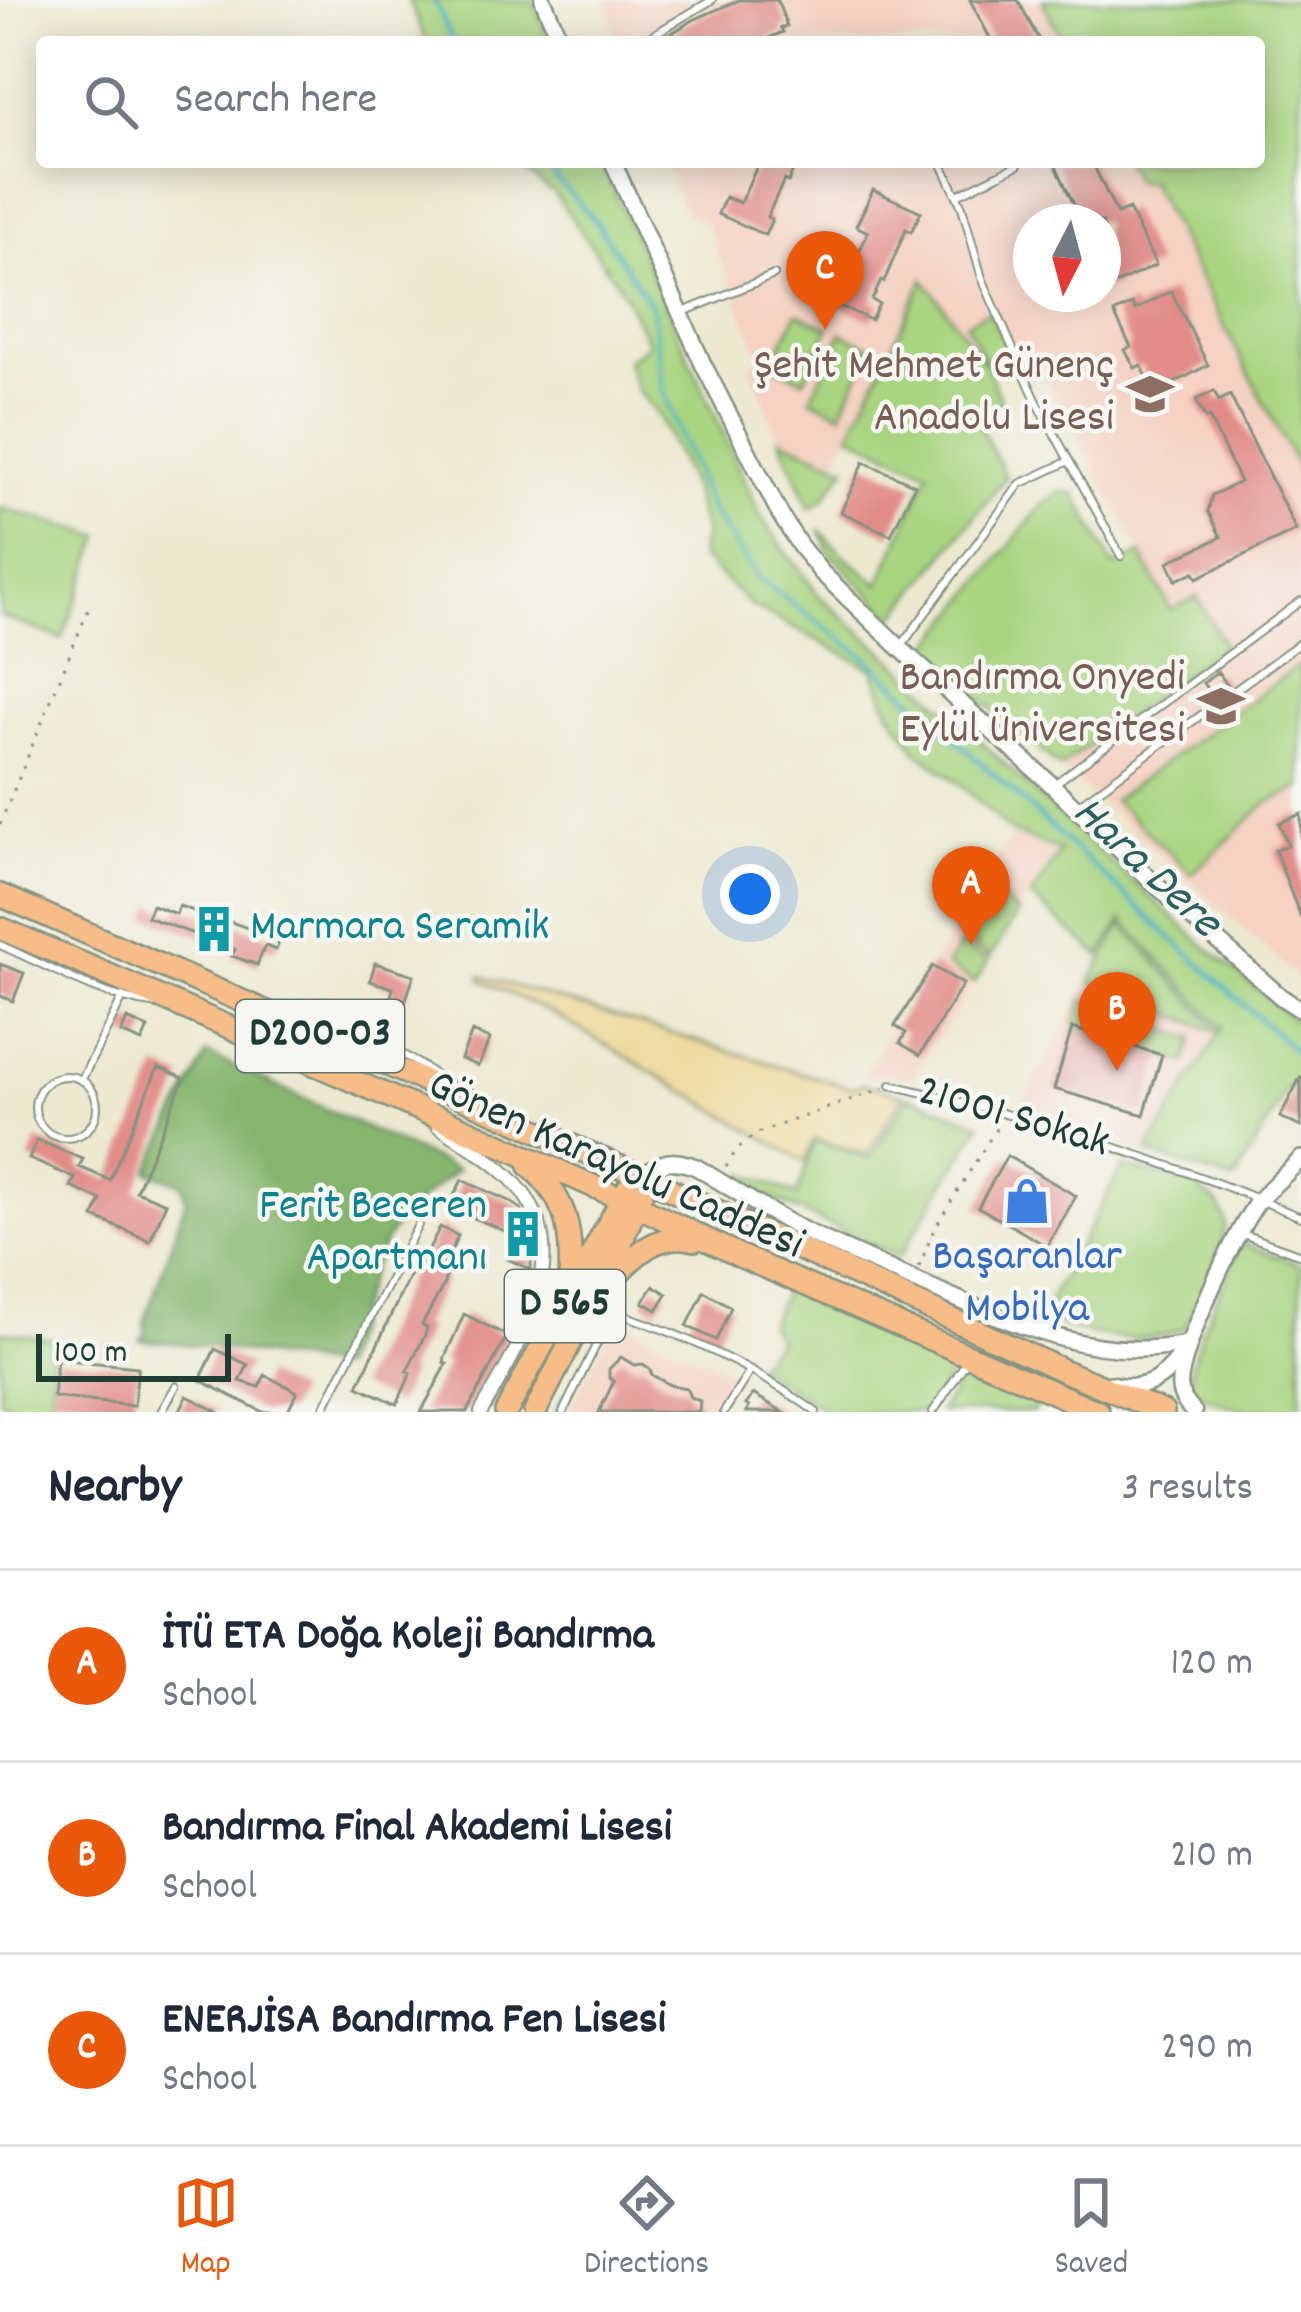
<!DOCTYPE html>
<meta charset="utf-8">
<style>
:root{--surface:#fff;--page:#f6f6f7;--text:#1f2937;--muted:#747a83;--line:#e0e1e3;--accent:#ea580c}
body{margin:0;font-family:Dekko,sans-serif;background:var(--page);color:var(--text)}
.compass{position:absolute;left:1013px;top:204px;width:108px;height:108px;border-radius:50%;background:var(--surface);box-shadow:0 6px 30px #0003;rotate:186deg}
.scale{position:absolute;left:36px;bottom:30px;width:195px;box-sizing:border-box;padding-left:12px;border:6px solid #1f3d34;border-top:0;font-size:33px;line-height:42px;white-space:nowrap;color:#1f3d34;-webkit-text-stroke:9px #f6f6f2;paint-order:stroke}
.you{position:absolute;left:750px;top:894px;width:42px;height:42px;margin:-30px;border:9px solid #fff;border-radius:50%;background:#1a73e8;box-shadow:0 0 0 18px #1a73e833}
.badge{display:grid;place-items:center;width:78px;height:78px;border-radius:50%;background:var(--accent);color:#fff;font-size:39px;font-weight:700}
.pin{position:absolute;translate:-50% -99px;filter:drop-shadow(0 3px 6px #0008)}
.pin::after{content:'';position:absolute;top:63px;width:42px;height:36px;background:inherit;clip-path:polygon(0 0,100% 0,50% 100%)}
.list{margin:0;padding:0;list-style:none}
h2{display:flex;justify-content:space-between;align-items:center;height:156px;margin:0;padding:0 48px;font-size:51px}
h2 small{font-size:39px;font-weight:400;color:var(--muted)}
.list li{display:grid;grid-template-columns:78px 1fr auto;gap:36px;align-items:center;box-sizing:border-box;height:192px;padding:0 48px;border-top:3px solid var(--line)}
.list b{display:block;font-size:45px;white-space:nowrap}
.list p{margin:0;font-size:39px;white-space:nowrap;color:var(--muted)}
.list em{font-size:39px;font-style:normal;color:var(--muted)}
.icon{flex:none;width:66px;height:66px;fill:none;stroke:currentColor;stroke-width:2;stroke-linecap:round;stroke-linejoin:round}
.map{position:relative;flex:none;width:1301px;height:1412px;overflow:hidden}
.search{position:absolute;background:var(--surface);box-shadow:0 6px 30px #0003;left:36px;right:36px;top:36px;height:132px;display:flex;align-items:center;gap:30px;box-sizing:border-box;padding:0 42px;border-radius:12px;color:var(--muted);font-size:45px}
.sheet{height:732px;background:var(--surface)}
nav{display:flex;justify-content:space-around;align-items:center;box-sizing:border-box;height:168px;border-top:3px solid var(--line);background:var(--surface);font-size:33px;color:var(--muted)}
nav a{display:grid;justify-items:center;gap:6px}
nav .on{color:var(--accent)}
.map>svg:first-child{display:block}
.built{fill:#f5d2c3;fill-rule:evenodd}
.green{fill:#a9d480;stroke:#64885a;stroke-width:3}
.forest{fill:#86b66e;stroke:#527a51;stroke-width:3}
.sand{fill:#eeda9e;stroke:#868c69;stroke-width:3}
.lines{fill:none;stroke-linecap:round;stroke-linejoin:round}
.stream{stroke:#45b1c2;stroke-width:4.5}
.building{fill:#e28c89}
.service-casing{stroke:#869382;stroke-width:10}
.minor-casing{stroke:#869382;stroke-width:16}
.tertiary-casing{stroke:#869382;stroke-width:20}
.trunk-casing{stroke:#869382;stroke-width:26}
.path{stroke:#869382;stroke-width:3;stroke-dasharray:3 9;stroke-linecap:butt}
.service{stroke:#fff;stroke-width:6}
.minor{stroke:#fff;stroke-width:12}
.tertiary{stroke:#fff;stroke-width:15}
.trunk{stroke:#f7bd88;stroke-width:21}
.labels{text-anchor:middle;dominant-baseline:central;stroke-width:9;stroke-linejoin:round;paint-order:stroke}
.shield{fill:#f6f6f2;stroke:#60746d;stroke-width:3}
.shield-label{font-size:42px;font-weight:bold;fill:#1f3d34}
.education-label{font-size:45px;fill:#785e54;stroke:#f6f6f2;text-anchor:end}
.culture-label{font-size:45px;fill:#0d838f;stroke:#f6f6f2;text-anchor:start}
.street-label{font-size:45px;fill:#1f3d34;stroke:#f6f6f2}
.shop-label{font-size:45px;fill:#366cbe;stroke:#f6f6f2}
.water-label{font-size:48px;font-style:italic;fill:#2a605f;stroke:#f6f6f2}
</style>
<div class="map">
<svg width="1301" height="1412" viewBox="0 0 1301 1412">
<rect width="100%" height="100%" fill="#f6f6f2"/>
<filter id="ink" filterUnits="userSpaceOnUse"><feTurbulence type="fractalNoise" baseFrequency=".00833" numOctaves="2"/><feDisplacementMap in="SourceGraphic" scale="24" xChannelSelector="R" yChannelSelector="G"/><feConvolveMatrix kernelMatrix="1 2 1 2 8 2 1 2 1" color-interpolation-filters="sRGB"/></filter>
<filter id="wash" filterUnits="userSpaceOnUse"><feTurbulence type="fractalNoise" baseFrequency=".004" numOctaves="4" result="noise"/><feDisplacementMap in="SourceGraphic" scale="48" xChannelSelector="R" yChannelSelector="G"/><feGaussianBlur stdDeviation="2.7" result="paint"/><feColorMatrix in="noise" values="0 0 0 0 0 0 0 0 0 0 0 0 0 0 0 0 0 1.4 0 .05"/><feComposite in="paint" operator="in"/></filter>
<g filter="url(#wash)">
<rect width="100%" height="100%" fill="#ede9d1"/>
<path class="built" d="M606 0H1301V980L1060 767 1224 644 1172 611 1029 348 987 367 924 280 835 463 780 439 749 365 760 357 705 221 685 215 664 162H1259V42H616ZM1031 222H1103V294H1031Z
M1011 836 1055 853 913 1077 863 1076Z
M1122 925 1219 1029 1144 1152 1018 1110Z
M616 1320 737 1374 713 1412H568Z"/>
<path class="green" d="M408 0H533L550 42H427Z
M1042 0H1301V474L1149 181H1135L1125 162H1259V42H1064Z
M512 162H601L762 519 819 596 898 664 1059 815 1205 946 1301 1025V1086L1291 1083 1234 1181 1147 1153 1223 1027 1122 920 1100 956 1031 897 1060 851 1011 832 960 784 918 752 889 710 873 669 750 605 700 556 704 531 692 488 659 416 637 389 627 360 649 344 621 288 554 193Z
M924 279 987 367 1002 404 982 415V430L1006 477 894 618 830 554 819 529 842 554 879 584 929 472 850 434Z
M989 311 1011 352 987 364 966 323Z
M797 313 829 328 804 380 772 365Z
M841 333 872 347 841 413 811 399Z
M780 439 846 467 824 499 810 508Z
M1060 492 1075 494 1114 566 1141 554 1171 610 1197 597 1224 645 1060 767 925 652 1042 505Z
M0 508 101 536 62 639 0 616Z
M1301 664V788L1266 804 1192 874 1113 800Z
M987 887 1018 913 990 958 959 934Z
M1122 925 1219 1029 1218 1032 1090 982Z
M961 944 988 962 974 983 947 965Z
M1082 1001 1194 1039 1186 1063 1074 1025Z
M909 1096 981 1124 899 1257 737 1182 746 1174 797 1195 815 1141 869 1159Z
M1122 1167 1190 1182 1219 1205 1226 1223 1219 1252 1185 1328C1139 1348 1085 1337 1041 1316Z
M1242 1243 1301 1265V1412C1252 1412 1236 1412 1191 1390 1183 1357 1227 1277 1242 1243Z
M787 1286 959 1361 926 1412H828L755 1366 778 1340 769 1324Z
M0 1331 53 1339 51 1403 138 1412H25L0 1400Z
M967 1371 1038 1404 1033 1412H939Z"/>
<path class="forest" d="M207 1054 457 1170C433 1190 406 1208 389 1235 365 1274 355 1324 340 1368L208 1346 140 1340 146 1332 144 1323 186 1200 182 1184 148 1171Z"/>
<path class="sand" d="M481 976 852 1088 863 1083 904 1095 867 1154 814 1139 805 1162 555 1015 481 980Z"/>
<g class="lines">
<path class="stream" d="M434 0 453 42
M541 162 596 222 653 309 663 390 710 509 759 579 866 657 1301 1057
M556 1412 565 1395"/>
</g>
<g id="blocks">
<path class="building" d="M739 0H777L787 26 781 28 783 32 760 42H673L670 34 695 19Z
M970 0H1018L1040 42H992Z
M759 162H782L794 168 788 182 784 180 767 217 772 219 765 235 718 214 725 197 740 203Z
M1054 162H1092L1117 214 1129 209 1156 265 1103 290V222H1082Z
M873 190 921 212 911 232 906 229 884 282 881 281 872 300 879 304 871 320 824 299 840 265 851 270 868 232 856 226Z
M1171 291 1208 365 1174 383 1177 389 1158 399 1141 365 1135 368 1125 350 1131 347 1114 313 1132 304 1135 310Z
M1214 391 1219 401 1230 395 1296 530 1197 578 1194 572 1176 580 1168 562 1221 537 1208 511 1212 495 1240 482 1209 417 1205 418 1196 400Z
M864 462 915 485 891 535 841 512Z
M1218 672 1228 686 1213 697 1203 683Z
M1301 814V915L1300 916 1275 850 1288 845 1279 823Z
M152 905 176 914 179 906 203 914 204 912 280 940 276 950 265 946 257 965 232 956 235 949 147 917Z
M375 963 414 975 405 1002 391 997 393 988 370 981Z
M0 964 24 973 13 1001 0 996Z
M932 966 963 984 920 1055 900 1043 906 1033 895 1026Z
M127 1019 148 1028 142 1042 121 1033Z
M1072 1028 1162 1055 1144 1115 1054 1089Z
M472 1032 490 1039 478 1066 461 1059Z
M158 1067 184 1078 136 1191 166 1203 150 1241 94 1217 101 1200 71 1187 75 1178 29 1159 37 1140 83 1159 79 1167 110 1180Z
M1301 1076V1127L1280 1117Z
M1007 1156 1076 1196 1047 1246 978 1207Z
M462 1180 509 1201 521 1209 532 1239 531 1270 506 1258 513 1244 510 1233 448 1207Z
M440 1227 458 1236 441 1273 446 1275 444 1284 422 1325 427 1328 425 1335 407 1371 411 1373 397 1404 358 1386 412 1270 417 1264 421 1266Z
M654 1286 667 1294 657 1310 643 1302Z
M704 1291 731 1307 716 1340 687 1326Z
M464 1314 507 1336 467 1412H421L447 1364 444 1363 445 1357Z
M215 1349 248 1365 240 1381 259 1387 265 1375 297 1392 287 1412H263L200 1380Z
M621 1357 634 1365 643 1364 649 1368 652 1375 670 1385 686 1388 690 1397 700 1401 699 1412H599L614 1381 609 1378V1369Z
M57 1359 138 1367 134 1406 53 1397Z
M753 1394 783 1412H746L749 1407 746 1405Z
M187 1396 219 1412H179Z"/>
</g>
</g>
<g filter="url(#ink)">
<use href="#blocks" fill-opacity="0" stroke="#869382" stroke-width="3"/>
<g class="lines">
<defs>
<path id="service" d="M641 42 712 0
M941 162 962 207 982 278 1013 349 1036 400 1121 556
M957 195 1018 165 1016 162
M683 312 774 275
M902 645 1020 484 1069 461
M1053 785 1301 601
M1078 805 1301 642
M0 945C46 965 102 998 153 1004
M291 1013C335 1014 402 1052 437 1076
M35 1107a31 31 0 1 1 62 0a31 31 0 1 1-62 0Z
M82 1079 123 997
M891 1085C1001 1110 1108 1143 1214 1182 1243 1192 1272 1206 1301 1217
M1243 1234 1301 1255
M593 1305C672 1329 749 1364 816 1412
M161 1412 176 1386
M322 1412 418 1225
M563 1412 613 1311
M724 1412 750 1371
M933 1412 968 1359"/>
<path id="minor" d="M438 1126C463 1143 492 1159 513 1181 581 1251 520 1344 481 1412"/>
<path id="tertiary" d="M543 0 561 42
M613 162 703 364 781 516 800 546 822 573 900 648 1052 785 1174 902 1281 997 1301 1010
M634 1179C660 1165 665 1155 696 1167 730 1187 764 1210 799 1228 838 1247 878 1263 917 1281 1002 1319 1095 1366 1190 1343
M1111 1384C1143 1392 1163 1381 1181 1355
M1194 1412C1187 1405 1181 1398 1180 1388 1176 1356 1238 1225 1260 1199 1273 1185 1288 1172 1301 1159"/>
<path id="trunk" d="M0 895 641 1176 1062 1370 1163 1412
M0 928 467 1130 638 1206 742 1257 1098 1412
M530 1166C573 1204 571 1238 570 1290
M611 1281C633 1256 659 1230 695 1240
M506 1412 628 1188
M535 1412 621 1243 641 1194"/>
</defs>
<use href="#service" class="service-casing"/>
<use href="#minor" class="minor-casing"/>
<use href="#tertiary" class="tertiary-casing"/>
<use href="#trunk" class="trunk-casing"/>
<path class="path" d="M0 824 89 608
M726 1167 737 1149 757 1133 884 1088
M919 1267 934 1229 999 1124"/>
<use href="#service" class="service"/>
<use href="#minor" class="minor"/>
<use href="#tertiary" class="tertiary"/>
<use href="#trunk" class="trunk"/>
</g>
</g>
<defs>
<symbol id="school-bare" viewBox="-9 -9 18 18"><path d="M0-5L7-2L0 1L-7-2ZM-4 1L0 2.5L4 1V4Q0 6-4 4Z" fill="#8d6e63" stroke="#f6f6f2" stroke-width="2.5" paint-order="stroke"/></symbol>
<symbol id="university-bare" viewBox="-9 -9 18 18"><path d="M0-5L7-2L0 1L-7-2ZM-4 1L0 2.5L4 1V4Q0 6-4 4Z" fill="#8d6e63" stroke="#f6f6f2" stroke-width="2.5" paint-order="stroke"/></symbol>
<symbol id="building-bare" viewBox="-9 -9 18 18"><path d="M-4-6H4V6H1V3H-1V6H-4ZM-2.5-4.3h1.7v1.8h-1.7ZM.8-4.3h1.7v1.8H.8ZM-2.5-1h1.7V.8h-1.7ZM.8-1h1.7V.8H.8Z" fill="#0f9aa8" stroke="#f6f6f2" stroke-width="2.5" paint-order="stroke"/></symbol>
<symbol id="shop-bare" viewBox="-9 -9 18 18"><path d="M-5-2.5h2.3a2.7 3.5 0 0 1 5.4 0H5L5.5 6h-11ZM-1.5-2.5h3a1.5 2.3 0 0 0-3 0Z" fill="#3f7fe0" stroke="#f6f6f2" stroke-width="2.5" paint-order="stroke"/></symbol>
</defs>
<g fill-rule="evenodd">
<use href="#school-bare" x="1117" y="361" width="66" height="66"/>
<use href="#university-bare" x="1188" y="673" width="66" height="66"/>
<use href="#building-bare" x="181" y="896" width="66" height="66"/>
<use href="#shop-bare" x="994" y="1168" width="66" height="66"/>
<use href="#building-bare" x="490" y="1201" width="66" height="66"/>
</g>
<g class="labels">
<g class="shield">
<rect x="236" y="1000" width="168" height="72" rx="9"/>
<rect x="505" y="1270" width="120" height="72" rx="9"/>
</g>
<g class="shield-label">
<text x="320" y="1036">D200-03</text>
<text x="565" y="1306">D 565</text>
</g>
<g class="education-label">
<text x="1114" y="368">Şehit Mehmet Günenç<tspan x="1114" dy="52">Anadolu Lisesi</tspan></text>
<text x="1185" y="680">Bandırma Onyedi<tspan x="1185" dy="52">Eylül Üniversitesi</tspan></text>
</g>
<g class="culture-label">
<text x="250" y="929">Marmara Seramik</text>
<text x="487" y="1208" text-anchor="end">Ferit Beceren<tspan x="487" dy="52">Apartmanı</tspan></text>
</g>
<g class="street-label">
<text transform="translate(1013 1119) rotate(16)">21001 Sokak</text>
<text transform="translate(615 1167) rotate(24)">Gönen Karayolu Caddesi</text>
</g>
<g class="shop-label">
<text x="1027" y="1259">Başaranlar<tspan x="1027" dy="52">Mobilya</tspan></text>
</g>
<g class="water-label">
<text transform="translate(1145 869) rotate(43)">Hara Dere</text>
</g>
</g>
</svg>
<svg class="compass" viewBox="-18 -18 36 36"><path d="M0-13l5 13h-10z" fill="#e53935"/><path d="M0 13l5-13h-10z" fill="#747a83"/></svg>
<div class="scale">100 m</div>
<div class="you"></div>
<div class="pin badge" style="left:971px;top:945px">A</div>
<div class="pin badge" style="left:1117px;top:1071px">B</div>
<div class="pin badge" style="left:825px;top:330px">C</div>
<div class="search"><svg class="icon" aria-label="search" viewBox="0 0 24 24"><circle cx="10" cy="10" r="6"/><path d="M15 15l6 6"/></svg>Search here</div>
</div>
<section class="sheet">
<h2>Nearby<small>3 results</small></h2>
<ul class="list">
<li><span class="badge">A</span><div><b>İTÜ ETA Doğa Koleji Bandırma</b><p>School</p></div><em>120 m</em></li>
<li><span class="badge">B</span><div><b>Bandırma Final Akademi Lisesi</b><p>School</p></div><em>210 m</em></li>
<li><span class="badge">C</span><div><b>ENERJİSA Bandırma Fen Lisesi</b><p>School</p></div><em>290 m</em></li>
</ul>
</section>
<nav>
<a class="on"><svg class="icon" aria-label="map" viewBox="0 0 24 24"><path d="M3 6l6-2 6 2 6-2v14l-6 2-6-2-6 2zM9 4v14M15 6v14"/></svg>Map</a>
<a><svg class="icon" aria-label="directions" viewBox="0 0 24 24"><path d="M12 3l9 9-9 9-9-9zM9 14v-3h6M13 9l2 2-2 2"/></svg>Directions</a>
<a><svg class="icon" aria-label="saved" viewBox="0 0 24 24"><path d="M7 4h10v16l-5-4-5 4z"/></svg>Saved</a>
</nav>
